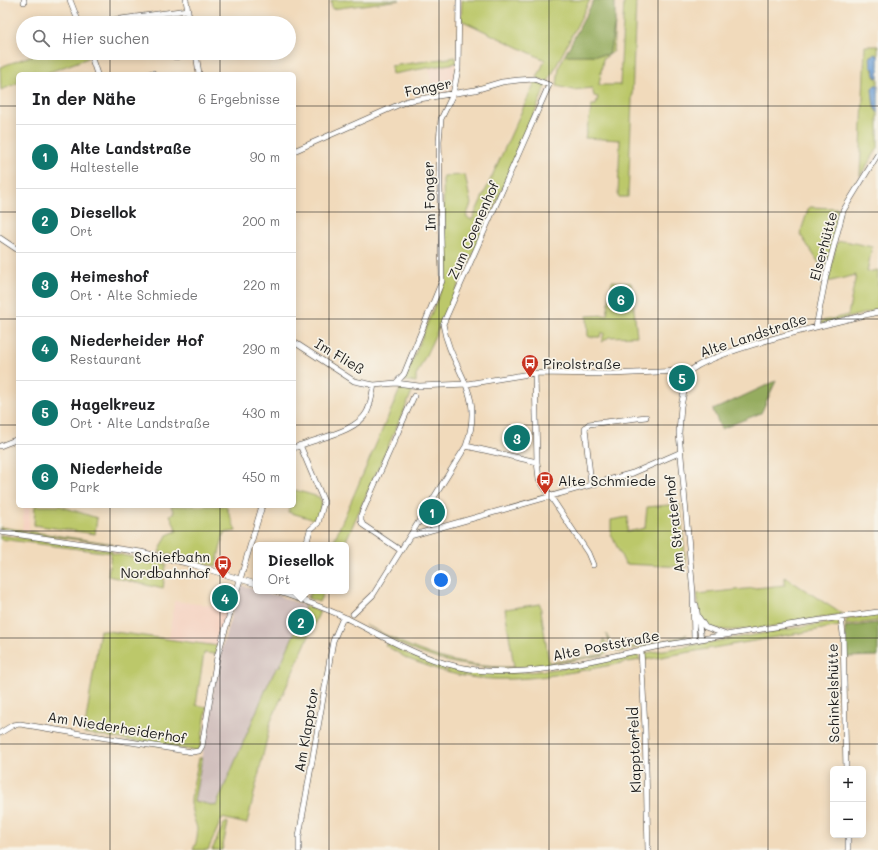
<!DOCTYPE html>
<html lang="de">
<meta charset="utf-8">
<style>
:root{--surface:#fff;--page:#f6f6f6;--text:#202124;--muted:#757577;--line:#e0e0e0;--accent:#0f766e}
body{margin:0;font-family:Mali,sans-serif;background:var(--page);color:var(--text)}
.controls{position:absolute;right:12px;bottom:12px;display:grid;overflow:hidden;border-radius:6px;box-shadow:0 2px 10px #0003}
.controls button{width:36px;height:36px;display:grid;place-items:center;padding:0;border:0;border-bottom:1px solid var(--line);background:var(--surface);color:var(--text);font:20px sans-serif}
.you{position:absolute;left:441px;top:580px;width:14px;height:14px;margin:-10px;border:3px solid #fff;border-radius:50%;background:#1a73e8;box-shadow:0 0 0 6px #1a73e833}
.badge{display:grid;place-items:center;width:26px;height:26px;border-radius:50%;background:var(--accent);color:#fff;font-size:13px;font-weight:700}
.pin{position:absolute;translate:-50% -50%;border:2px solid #fff;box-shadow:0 1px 4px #0006}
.popup{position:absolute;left:253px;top:542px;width:96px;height:52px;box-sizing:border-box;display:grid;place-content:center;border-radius:6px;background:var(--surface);filter:drop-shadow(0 1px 3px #0005);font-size:13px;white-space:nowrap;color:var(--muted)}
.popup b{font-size:15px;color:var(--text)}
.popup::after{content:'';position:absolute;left:50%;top:100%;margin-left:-8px;border:8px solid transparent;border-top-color:var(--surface)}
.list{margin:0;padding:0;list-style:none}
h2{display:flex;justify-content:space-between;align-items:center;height:52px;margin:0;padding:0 16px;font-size:17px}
h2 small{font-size:13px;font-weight:400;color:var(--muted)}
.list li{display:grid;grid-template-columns:26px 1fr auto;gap:12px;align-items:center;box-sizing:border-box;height:64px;padding:0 16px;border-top:1px solid var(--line)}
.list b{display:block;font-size:15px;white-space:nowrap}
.list p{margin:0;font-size:13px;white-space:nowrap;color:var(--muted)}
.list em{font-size:13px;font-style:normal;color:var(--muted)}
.icon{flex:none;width:22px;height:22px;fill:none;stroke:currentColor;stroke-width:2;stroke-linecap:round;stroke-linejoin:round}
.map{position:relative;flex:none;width:878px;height:850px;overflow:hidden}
.search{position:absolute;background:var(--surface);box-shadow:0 2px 10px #0003;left:16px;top:16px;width:280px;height:44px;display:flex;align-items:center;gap:10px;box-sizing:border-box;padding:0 14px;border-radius:22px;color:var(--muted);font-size:15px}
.panel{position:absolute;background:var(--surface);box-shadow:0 2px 10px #0003;left:16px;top:72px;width:280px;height:436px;border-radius:6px}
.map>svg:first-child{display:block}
.built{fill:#f5d3c2}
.industrial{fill:#d1c0bd}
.green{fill:#bcc86a;stroke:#6c7243}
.forest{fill:#95ac5e;stroke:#58643d}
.water{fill:#6b9ed6;stroke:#445d79}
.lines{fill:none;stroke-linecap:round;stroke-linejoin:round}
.minor-casing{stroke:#3c3834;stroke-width:6}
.minor{stroke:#fff;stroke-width:5}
.grid{fill:none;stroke:#1c1c1c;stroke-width:1;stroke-opacity:0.55}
.labels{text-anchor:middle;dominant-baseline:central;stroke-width:3.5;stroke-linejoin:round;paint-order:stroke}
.street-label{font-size:14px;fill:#1c1c1c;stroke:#f7f3e8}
.poi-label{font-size:14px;fill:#1c1c1c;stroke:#f7f3e8;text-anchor:start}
</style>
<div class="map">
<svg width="878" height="850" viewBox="0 0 878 850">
<rect width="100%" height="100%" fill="#f7f3e8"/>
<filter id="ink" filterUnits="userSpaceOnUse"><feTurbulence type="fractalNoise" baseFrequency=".025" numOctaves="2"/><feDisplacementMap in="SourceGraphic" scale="8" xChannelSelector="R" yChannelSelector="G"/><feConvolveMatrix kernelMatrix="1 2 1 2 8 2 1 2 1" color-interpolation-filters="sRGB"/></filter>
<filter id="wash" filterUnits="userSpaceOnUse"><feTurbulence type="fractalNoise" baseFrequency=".012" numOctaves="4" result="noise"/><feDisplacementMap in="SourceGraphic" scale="16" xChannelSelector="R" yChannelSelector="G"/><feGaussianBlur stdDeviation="0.9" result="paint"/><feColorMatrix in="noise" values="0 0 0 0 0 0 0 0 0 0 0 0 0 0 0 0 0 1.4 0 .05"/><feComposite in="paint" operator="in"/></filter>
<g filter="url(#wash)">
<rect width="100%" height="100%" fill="#f1dabb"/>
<path class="built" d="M456 63 451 90 433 95 429 67Z
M24 506H30L29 530 31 533 22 531Z
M174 601 229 608 218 646 169 639Z"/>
<path class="industrial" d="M240 585 256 589V591L276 595 304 606 305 608 279 668 277 667 269 682 216 806 194 801 218 661Z"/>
<path class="green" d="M331 0H400L332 9Z
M462 0H590L548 82 537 78 545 60 461 20Z
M624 0H636L628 197H618L620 140 585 138 592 105H596L598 97 594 96 592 88 573 90 557 86 559 67 565 55H609L615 22 613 52 603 59 599 85H620Z
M865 46H878V56L872 55 870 57 874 75 875 78 878 77V85L872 88 874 108 878 113V148L860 176Z
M39 53H87L88 58 44 74H18V83L1 90 0 67Z
M456 57V63L392 74 391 66Z
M535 82 546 86 485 229 416 376V382L404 381 445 280 443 176 465 175 471 204 466 217 472 220Z
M809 207 838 208 841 211 826 269H823L800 234Z
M845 241 872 247 867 272 878 270V310L823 324 819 322 848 315 856 275 827 282 837 242Z
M612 281 631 283 637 336 609 337 602 342 604 333H601L600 337H588L587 316 607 315Z
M401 387 413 390 344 545H332Z
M295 490 319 497 322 503 318 516 312 519 288 512 290 506H294Z
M680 504 686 567 625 564 611 534V520L628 517 627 532 645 528 647 507Z
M35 506H60L97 518 95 534 34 525Z
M171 506H226L236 531 224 533 216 566 159 552 167 535 177 531 170 515 174 513Z
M0 527 114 544 30 534 0 529Z
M0 535 112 550V553L166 564 163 589 108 576 111 553 0 539Z
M785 577 842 614C816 618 726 639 707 626 699 620 699 604 697 594L785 585Z
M311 591H324L319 602 308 598Z
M540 604 549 663 604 654 603 639 608 645V651L604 655C540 666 489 677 426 655 404 648 385 635 366 625 418 652 454 668 514 667L505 609Z
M304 606 320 611 271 721 247 824 222 818 208 850H193C203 828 193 825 191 805 190 792 197 771 199 758H202L194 801 216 806 269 682 277 667 279 668 305 609Z
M878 614V621L845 625 847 619Z
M837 621 840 626 644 660 646 653Z
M100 630 218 646 216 654 204 653 196 705 207 707 200 749 197 751 84 733Z
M606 634 614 649 618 650 682 637 687 634 684 638 619 652 612 648Z
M387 643 410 655 445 667V672L408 659 385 645Z
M638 655 640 660C577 670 509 690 446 672L449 668C513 681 574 666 638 655Z
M227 822 228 823 222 850H212L223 825Z"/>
<path class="forest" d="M594 0H615V22L609 55H565Z
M776 381 761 413 721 429 713 410Z
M878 623V656L846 657 845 627Z"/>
<path class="water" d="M875 54 878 56V77L876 78 873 68 871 67 870 57Z
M875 85H878V113C873 106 873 98 872 88Z"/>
</g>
<g filter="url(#ink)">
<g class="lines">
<defs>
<path id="minor" d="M24 0V2
M70 0 79 23
M186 0 190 23
M135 17V23
M91 23 188 10
M90 53 97 74
M196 53 199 74
M175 57 196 53
M149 74 153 73
M294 151 407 101 475 90 502 82 519 80 534 79 549 85 443 324C451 373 486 389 466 446L373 595 353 614
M0 238 18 250
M816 327 826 276 843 211 878 154
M294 342 354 381 374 385 396 383 419 386 467 384 535 373 610 374 682 371 688 373
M535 373 537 462 539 479 588 553 593 565
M396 383 404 374 442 281 439 141 441 119 453 94 458 69 459 0
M300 445 324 502 318 523 310 530 306 545
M0 446 18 439
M466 446 537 462
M294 448C315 438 356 433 367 412 371 404 372 394 374 385
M591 484 585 428 589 424 646 417
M0 532 141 552 194 565 256 584
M410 536 633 473 679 453
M400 550 363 525 361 521V515L414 396
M276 591C299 599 324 607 346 618 387 638 424 662 470 669 529 679 597 659 655 647 729 634 804 622 878 612
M696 605 701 639
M841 617 843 634 846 769
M699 618 705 627 724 634
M694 640 693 593 679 433 681 406 688 373C706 351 845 320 878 312
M641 650 645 728 648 850
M0 733 13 725 20 724 192 752 199 751 202 746 217 657 262 506
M848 835V850
M299 850V836L333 641 342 620 347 618"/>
</defs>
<use href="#minor" class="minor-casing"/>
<use href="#minor" class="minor"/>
</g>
</g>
<path class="grid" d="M110 0V23M220 0V23M329 0V850M439 0V850M549 0V850M658 0V850M768 0V850M110 53V74M220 53V74M0 106H18M294 106H878M0 212H18M294 212H878M0 319H18M294 319H878M0 425H18M294 425H878M110 506V850M220 506V850M0 531H878M0 638H878M0 744H878"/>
<defs>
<symbol id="bus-pin" viewBox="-11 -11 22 30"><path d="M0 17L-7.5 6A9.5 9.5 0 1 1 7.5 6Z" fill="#c8321e" stroke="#f7f3e8"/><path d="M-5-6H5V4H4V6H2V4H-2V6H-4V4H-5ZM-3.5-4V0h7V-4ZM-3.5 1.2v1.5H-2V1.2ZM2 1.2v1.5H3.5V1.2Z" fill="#fff"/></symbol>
</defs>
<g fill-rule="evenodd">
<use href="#bus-pin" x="520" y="353" width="20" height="27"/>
<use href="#bus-pin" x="535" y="470" width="20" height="27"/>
<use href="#bus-pin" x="213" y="554" width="20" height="27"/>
</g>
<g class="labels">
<g class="street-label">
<text transform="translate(428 87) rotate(-11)">Fonger</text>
<text transform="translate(429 196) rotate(-92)">Im Fonger</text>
<text transform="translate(473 230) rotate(-66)">Zum Coenenhof</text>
<text transform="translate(823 246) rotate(-75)">Elserhütte</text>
<text transform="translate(753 335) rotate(-18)">Alte Landstraße</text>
<text transform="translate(340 356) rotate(31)">Im Fließ</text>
<text transform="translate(674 524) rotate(-96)">Am Straterhof</text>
<text transform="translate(606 645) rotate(-11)">Alte Poststraße</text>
<text transform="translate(833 693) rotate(-91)">Schinkelshütte</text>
<text transform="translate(117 727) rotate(9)">Am Niederheiderhof</text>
<text transform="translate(306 730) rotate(-80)">Am Klapptor</text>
<text transform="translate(634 750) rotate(-92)">Klapptorfeld</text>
</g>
<g class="poi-label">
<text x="543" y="363">Pirolstraße</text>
<text x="558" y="480">Alte Schmiede</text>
<text x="210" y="556" text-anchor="end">Schiefbahn<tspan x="210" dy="16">Nordbahnhof</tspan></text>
</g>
</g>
</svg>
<div class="controls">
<button>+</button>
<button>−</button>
</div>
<div class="you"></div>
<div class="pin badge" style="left:432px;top:512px">1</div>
<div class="pin badge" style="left:301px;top:622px">2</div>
<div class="popup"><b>Diesellok</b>Ort</div>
<div class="pin badge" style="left:517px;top:438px">3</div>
<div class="pin badge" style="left:225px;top:598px">4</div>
<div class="pin badge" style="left:682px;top:378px">5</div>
<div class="pin badge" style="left:621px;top:299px">6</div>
<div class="search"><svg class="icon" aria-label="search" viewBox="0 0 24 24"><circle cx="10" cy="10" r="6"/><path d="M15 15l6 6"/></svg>Hier suchen</div>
<section class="panel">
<h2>In der Nähe<small>6 Ergebnisse</small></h2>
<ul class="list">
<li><span class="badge">1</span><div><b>Alte Landstraße</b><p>Haltestelle</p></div><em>90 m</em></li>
<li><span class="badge">2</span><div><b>Diesellok</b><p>Ort</p></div><em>200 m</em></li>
<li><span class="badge">3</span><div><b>Heimeshof</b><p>Ort · Alte Schmiede</p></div><em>220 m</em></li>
<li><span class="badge">4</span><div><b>Niederheider Hof</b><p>Restaurant</p></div><em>290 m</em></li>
<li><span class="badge">5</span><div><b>Hagelkreuz</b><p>Ort · Alte Landstraße</p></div><em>430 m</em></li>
<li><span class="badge">6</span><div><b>Niederheide</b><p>Park</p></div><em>450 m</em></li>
</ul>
</section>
</div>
